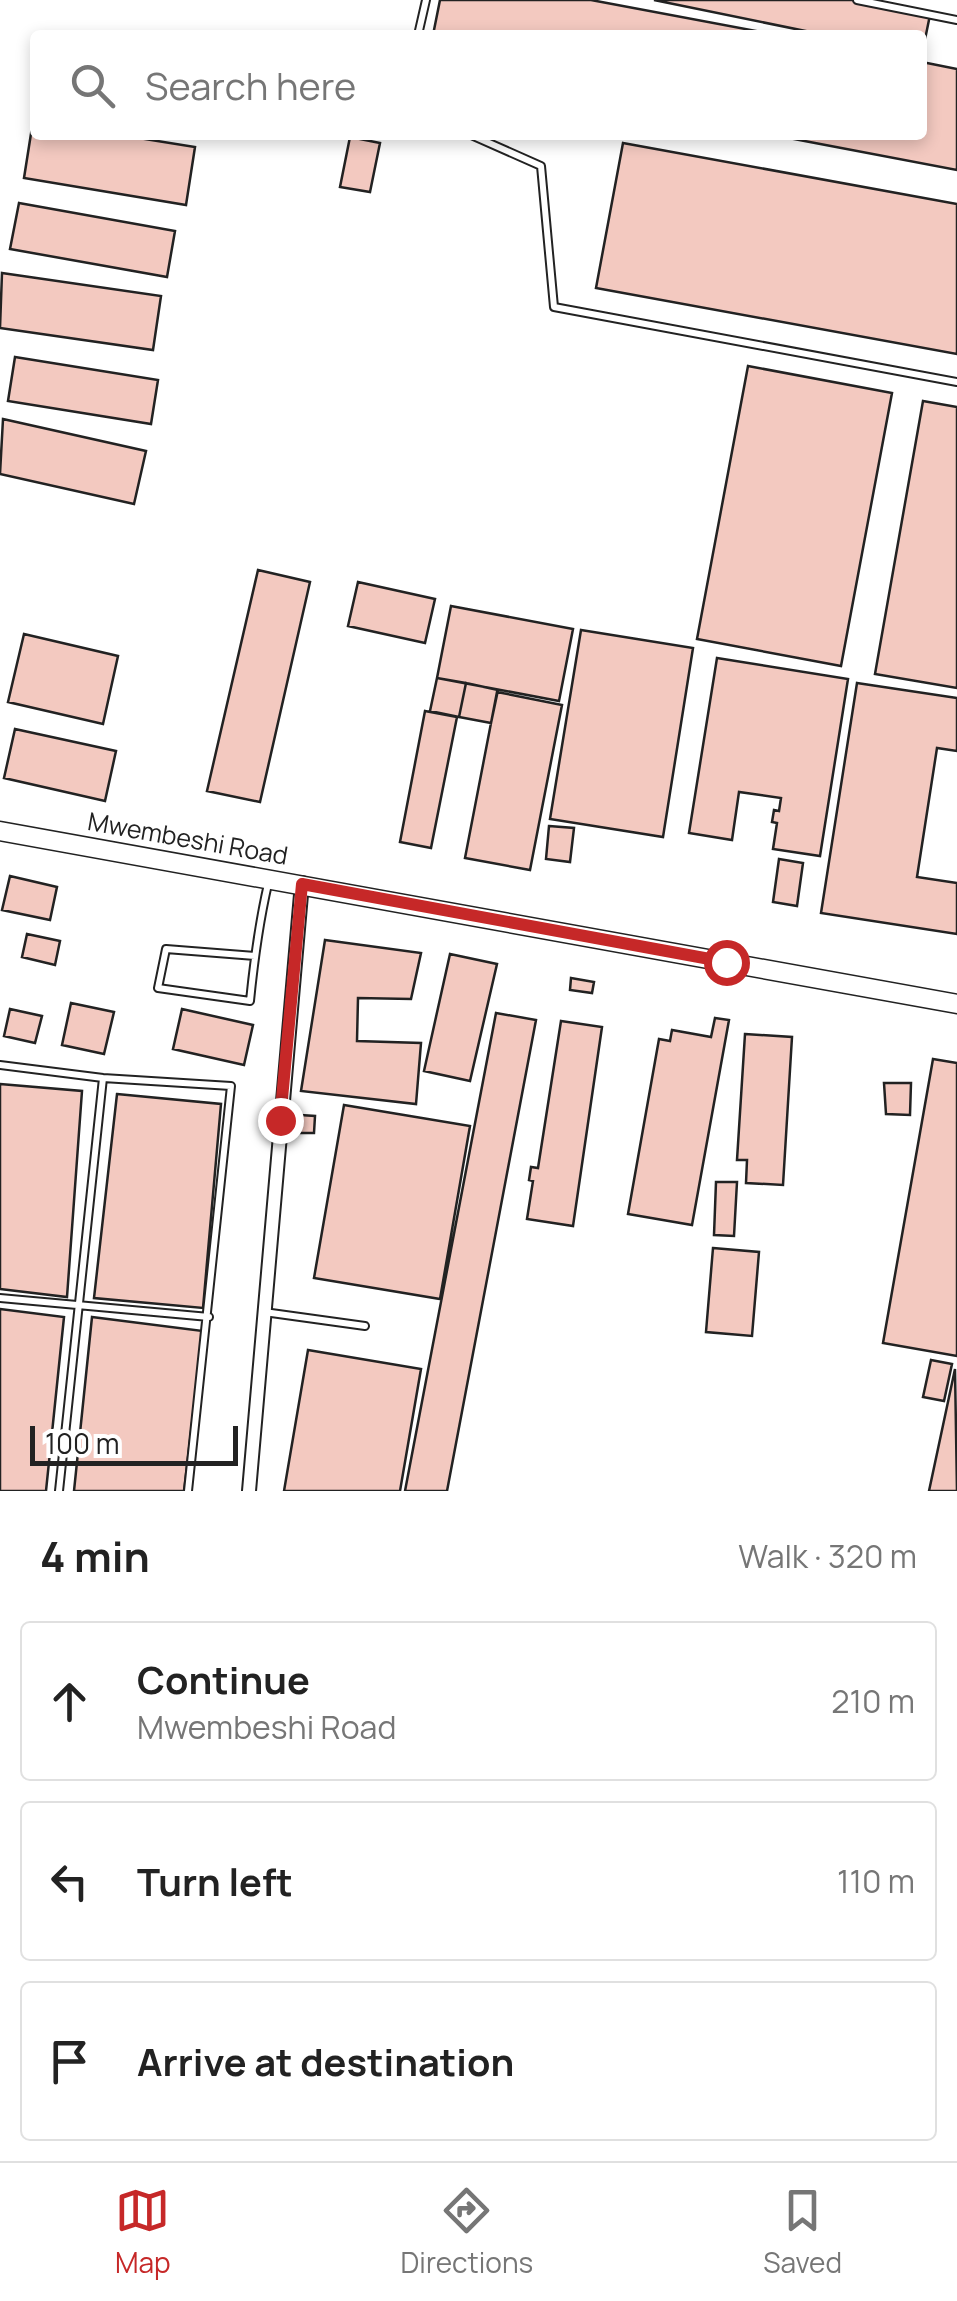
<!DOCTYPE html>
<meta charset="utf-8">
<style>
:root{--surface:#fff;--page:#f6f6f6;--text:#222;--muted:#767676;--line:#e0e0e0;--accent:#c62828}
body{margin:0;font-family:Manrope,sans-serif;background:var(--page);color:var(--text)}
.scale{position:absolute;left:30px;bottom:25px;width:208px;box-sizing:border-box;padding-left:10px;border:5px solid #222;border-top:0;font-size:28px;line-height:35px;white-space:nowrap;color:#222;-webkit-text-stroke:8px #fff;paint-order:stroke}
.stop{position:absolute;width:30px;height:30px;margin:-22px;border:8px solid #c62828;border-radius:50%;background:#fff}
.stop.end{background:#c62828;border-color:#fff;box-shadow:0 2px 10px #0008}
.list{margin:0;padding:0;list-style:none}
h2{display:flex;justify-content:space-between;align-items:center;height:130px;margin:0;padding:0 40px;font-size:42px}
h2 small{font-size:32px;font-weight:400;color:var(--muted)}
.list li{display:grid;grid-template-columns:65px 1fr auto;gap:30px;align-items:center;box-sizing:border-box;height:160px;margin:0 20px 20px;padding:0 20px;border:2px solid var(--line);border-radius:10px}
.list b{display:block;font-size:38px;white-space:nowrap}
.list p{margin:0;font-size:32px;white-space:nowrap;color:var(--muted)}
.list em{font-size:32px;font-style:normal;color:var(--muted)}
.icon{flex:none;width:55px;height:55px;fill:none;stroke:currentColor;stroke-width:2;stroke-linecap:round;stroke-linejoin:round}
.map{position:relative;flex:none;width:957px;height:1491px;overflow:hidden}
.search{position:absolute;background:var(--surface);box-shadow:0 5px 15px #0003;left:30px;right:30px;top:30px;height:110px;display:flex;align-items:center;gap:25px;box-sizing:border-box;padding:0 35px;border-radius:10px;color:var(--muted);font-size:38px}
.sheet{height:670px;background:var(--surface)}
nav{display:flex;justify-content:space-around;align-items:center;box-sizing:border-box;height:140px;border-top:2px solid var(--line);background:var(--surface);font-size:28px;color:var(--muted)}
nav a{display:grid;justify-items:center;gap:5px}
nav .on{color:var(--accent)}
.map>svg:first-child{display:block}
.building{fill:#f3c9c0;stroke:#222;stroke-width:2.5}
.lines{fill:none;stroke-linecap:round;stroke-linejoin:round}
.lane-casing{stroke:#222;stroke-width:10}
.street-casing{stroke:#222;stroke-width:16}
.secondary-casing{stroke:#222;stroke-width:21}
.lane{stroke:#fff;stroke-width:6}
.street{stroke:#fff;stroke-width:12}
.secondary{stroke:#fff;stroke-width:18}
.route{stroke:#c62828;stroke-width:12}
.labels{text-anchor:middle;dominant-baseline:central;stroke-width:8;stroke-linejoin:round;paint-order:stroke}
.street-label{font-size:25px;fill:#222;stroke:#fff}
</style>
<div class="map">
<svg width="957" height="1491" viewBox="0 0 957 1491">
<rect width="100%" height="100%" fill="#fff"/>
<path class="building" d="M440 0H591L777 35H433Z
M654 0H854L930 15 922 54V35H825Z
M922 62 957 69V170L773 135H922Z
M33 121 35 135H120L195 147 186 205 24 178Z
M350 137 380 143 370 192 340 187Z
M623 143 957 204V354L596 288Z
M19 203 175 231 167 277 10 249Z
M2 273 161 296 153 350 0 328Z
M15 357 158 380 151 424 8 401Z
M748 366 892 393 841 666 697 639Z
M923 401 957 407V688L875 674Z
M3 419 146 451 134 504 0 474Z
M258 570 310 582 260 802 207 791Z
M358 582 435 599 425 643 348 626Z
M451 606 573 629 559 701 437 678Z
M581 630 693 648 663 837 550 819Z
M24 634 118 656 103 724 8 702Z
M717 658 848 679 820 856 773 849 777 823 772 822 774 810 779 811 781 798 739 792 732 840 689 833Z
M437 678 466 683 459 717 430 711Z
M466 683 498 690 491 723 459 717Z
M857 683 957 698V751L937 748 917 877 957 883V934L821 913Z
M497 692 562 705 530 870 465 858Z
M425 711 457 717 431 848 400 842Z
M15 729 116 751 105 801 4 778Z
M549 826 574 828 570 862 546 859Z
M779 859 803 863 797 906 773 902Z
M10 876 57 887 50 920 2 910Z
M27 934 60 941 55 965 22 957Z
M325 940 421 953 411 999 358 998 357 1041 421 1043 416 1104 301 1091Z
M450 954 497 964 470 1081 424 1071Z
M571 978 594 982 592 993 570 990Z
M71 1003 114 1012 104 1054 62 1045Z
M10 1009 42 1016 35 1043 4 1036Z
M182 1009 253 1025 244 1065 173 1049Z
M496 1013 536 1020 447 1491H405Z
M715 1018 729 1020 692 1225 628 1214 659 1039 670 1041 672 1030 711 1037Z
M561 1021 602 1027 573 1226 527 1219 533 1181 529 1180 531 1167 538 1168Z
M745 1034 792 1037 783 1185 746 1183 747 1160H737Z
M933 1059 957 1063V1356L883 1343Z
M884 1083H911L910 1115 886 1114Z
M0 1084 82 1091 67 1297 0 1289Z
M117 1094 221 1104 203 1308 94 1298Z
M344 1105 470 1126 440 1299 314 1278Z
M300 1115 315 1116 314 1133H299Z
M716 1182H737L734 1236 714 1235Z
M713 1248 759 1252 752 1336 706 1332Z
M0 1309 64 1317 46 1491H0Z
M92 1317 203 1331 184 1491H74Z
M308 1350 421 1369 400 1491H284Z
M931 1360 952 1364 944 1401 923 1397Z
M955 1369 957 1491H929Z"/>
<g class="lines">
<defs>
<path id="lane" d="M857 0 957 20
M418 35 426 0
M471 135 541 166 554 307 957 382
M255 956 166 949 158 988 250 1001C254 961 259 923 268 884
M0 1065 103 1078 231 1086 188 1491
M0 1298 209 1317
M264 1312 365 1326
M59 1491 103 1078"/>
<path id="street" d="M249 1491 302 883"/>
<path id="secondary" d="M0 831 957 1004"/>
</defs>
<use href="#lane" class="lane-casing"/>
<use href="#street" class="street-casing"/>
<use href="#secondary" class="secondary-casing"/>
<use href="#lane" class="lane"/>
<use href="#street" class="street"/>
<use href="#secondary" class="secondary"/>
</g>
<g class="lines">
<path class="route" d="M280 1120 302 884 726 962"/>
</g>
<g class="labels">
<g class="street-label">
<text transform="translate(188 838) rotate(10)">Mwembeshi Road</text>
</g>
</g>
</svg>
<div class="scale">100 m</div>
<div class="stop" style="left:726px;top:962px"></div>
<div class="stop end" style="left:280px;top:1120px"></div>
<div class="search"><svg class="icon" aria-label="search" viewBox="0 0 24 24"><circle cx="10" cy="10" r="6"/><path d="M15 15l6 6"/></svg>Search here</div>
</div>
<section class="sheet">
<h2>4 min<small>Walk · 320 m</small></h2>
<ul class="list">
<li><svg class="icon" aria-label="ahead" viewBox="0 0 24 24"><path d="M12 20V5M6 11l6-6 6 6"/></svg><div><b>Continue</b><p>Mwembeshi Road</p></div><em>210 m</em></li>
<li><svg class="icon" aria-label="left" viewBox="0 0 24 24"><path d="M17 20v-9H6M10 6l-5 5 5 5"/></svg><div><b>Turn left</b></div><em>110 m</em></li>
<li><svg class="icon" aria-label="arrive" viewBox="0 0 24 24"><path d="M6 21V4h12l-3 4 3 4H6"/></svg><div><b>Arrive at destination</b></div></li>
</ul>
</section>
<nav>
<a class="on"><svg class="icon" aria-label="map" viewBox="0 0 24 24"><path d="M3 6l6-2 6 2 6-2v14l-6 2-6-2-6 2zM9 4v14M15 6v14"/></svg>Map</a>
<a><svg class="icon" aria-label="directions" viewBox="0 0 24 24"><path d="M12 3l9 9-9 9-9-9zM9 14v-3h6M13 9l2 2-2 2"/></svg>Directions</a>
<a><svg class="icon" aria-label="saved" viewBox="0 0 24 24"><path d="M7 4h10v16l-5-4-5 4z"/></svg>Saved</a>
</nav>
